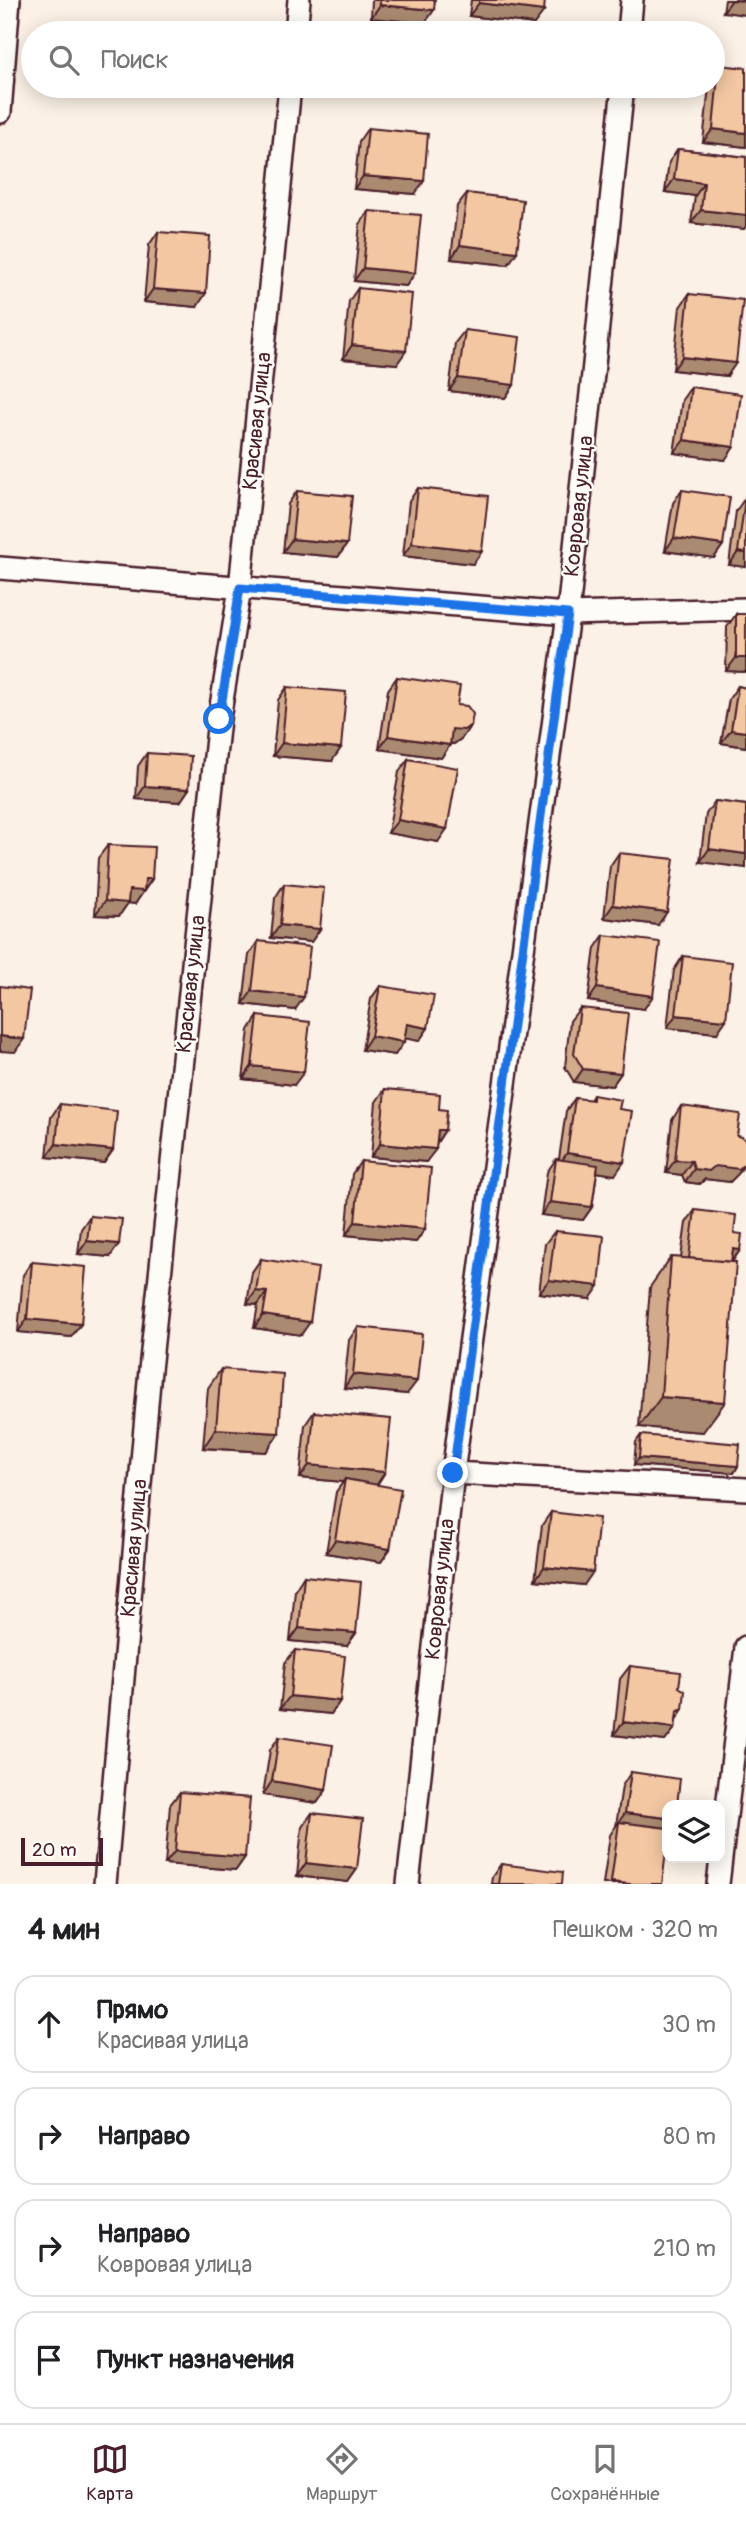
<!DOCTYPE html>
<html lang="ru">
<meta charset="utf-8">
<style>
:root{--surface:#fff;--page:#f2f2f2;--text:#202124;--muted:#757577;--line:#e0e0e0;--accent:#4a1f2b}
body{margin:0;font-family:Pangolin,sans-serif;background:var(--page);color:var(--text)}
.controls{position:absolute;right:21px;bottom:21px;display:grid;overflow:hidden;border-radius:14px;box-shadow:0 4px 18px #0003}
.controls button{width:63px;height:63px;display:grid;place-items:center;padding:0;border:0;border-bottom:2px solid var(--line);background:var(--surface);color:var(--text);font:35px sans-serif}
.scale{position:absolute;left:21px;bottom:18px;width:82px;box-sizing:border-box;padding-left:7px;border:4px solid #4a1f2b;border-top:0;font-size:19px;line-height:24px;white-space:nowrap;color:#4a1f2b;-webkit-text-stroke:5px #fdfcf7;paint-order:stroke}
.stop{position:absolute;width:21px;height:21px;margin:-16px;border:5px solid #1a73e8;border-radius:50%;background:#fff}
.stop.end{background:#1a73e8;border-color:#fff;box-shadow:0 2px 7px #0008}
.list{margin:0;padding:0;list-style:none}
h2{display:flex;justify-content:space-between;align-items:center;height:91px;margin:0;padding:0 28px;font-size:30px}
h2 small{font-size:23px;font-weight:400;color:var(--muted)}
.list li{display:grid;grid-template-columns:46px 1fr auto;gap:21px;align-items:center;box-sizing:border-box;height:98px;margin:0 14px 14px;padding:0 14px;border:2px solid var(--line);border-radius:21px}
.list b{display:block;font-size:26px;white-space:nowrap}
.list p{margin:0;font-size:23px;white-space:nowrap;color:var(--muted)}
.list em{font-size:23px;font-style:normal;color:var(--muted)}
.icon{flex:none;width:38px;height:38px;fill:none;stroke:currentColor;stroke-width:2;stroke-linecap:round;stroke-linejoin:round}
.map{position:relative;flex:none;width:746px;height:1884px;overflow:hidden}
.search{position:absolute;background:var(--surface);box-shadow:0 4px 18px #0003;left:21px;right:21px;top:21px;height:77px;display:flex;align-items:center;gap:18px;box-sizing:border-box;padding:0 24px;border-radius:38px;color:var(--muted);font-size:26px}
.sheet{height:539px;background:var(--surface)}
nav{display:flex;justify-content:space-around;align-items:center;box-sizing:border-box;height:98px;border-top:2px solid var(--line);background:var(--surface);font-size:19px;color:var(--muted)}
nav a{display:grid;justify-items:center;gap:4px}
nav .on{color:var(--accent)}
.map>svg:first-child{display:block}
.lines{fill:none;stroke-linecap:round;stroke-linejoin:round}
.minor-casing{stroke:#4a1f2b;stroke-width:26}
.minor{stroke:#fdfcf7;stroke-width:21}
.wall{fill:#d1ab8b;stroke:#4a1f2b;stroke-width:2}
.shaded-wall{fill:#aa8b71;stroke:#4a1f2b;stroke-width:2}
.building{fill:#f3c7a2;stroke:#4a1f2b;stroke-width:2}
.route{stroke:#1a73e8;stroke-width:9}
.labels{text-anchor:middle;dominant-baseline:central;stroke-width:5;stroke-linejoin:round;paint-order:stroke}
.street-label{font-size:21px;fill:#4a1f2b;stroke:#fdfcf7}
</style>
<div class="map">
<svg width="746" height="1884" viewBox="0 0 746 1884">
<rect width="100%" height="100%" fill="#fbf1e6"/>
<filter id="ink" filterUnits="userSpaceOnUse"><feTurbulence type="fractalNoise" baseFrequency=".0143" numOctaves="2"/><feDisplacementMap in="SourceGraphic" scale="14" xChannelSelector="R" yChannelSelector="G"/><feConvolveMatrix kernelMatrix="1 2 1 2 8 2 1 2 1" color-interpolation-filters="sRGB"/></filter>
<g filter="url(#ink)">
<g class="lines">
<defs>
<path id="minor" d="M296 33 299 0
M629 33 632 0
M0 112 9 0
M0 568 568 614 746 609
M453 1473 746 1489
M105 1884 150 1370 219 719 240 588 290 86
M408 1884 453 1473 568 614 623 86
M718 1884 746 1647"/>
</defs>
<use href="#minor" class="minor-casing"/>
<use href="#minor" class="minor"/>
</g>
<path class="wall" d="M372 0H435L425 23 371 18Z
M471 0H545L534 24 469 16Z
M725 0H746L723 12Z
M719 65 746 147 703 142 709 86H713V75Z
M368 128 415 194 354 189 359 141Z
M678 149 746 157V226L744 229 691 223 695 196 665 192 669 162Z
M467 193 508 265 451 259 457 206Z
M369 211 415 273 406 286 354 281 360 224Z
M158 232 197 307 144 302 149 245Z
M358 288 397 364 343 359 349 301Z
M689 294 727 376 673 370 680 307Z
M465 330 514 385 505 398 449 391 455 343Z
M691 387 725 460 674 453 682 400Z
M418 488 482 551 473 564 403 556 409 501Z
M682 490 723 545 714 558 665 551 673 503Z
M297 491 347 544 338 557 283 552 288 504Z
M745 498 746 567 729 565 736 511Z
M736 614 746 672 726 671 727 627Z
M397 677 457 705 462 738 454 744 450 743V745L441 758 379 749 388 690Z
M738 686 746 688V747L721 743 729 699Z
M287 687 332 761 273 756 278 700Z
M147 753 189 789 180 802 136 799 138 766Z
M408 759 438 842 388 833 399 772Z
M715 801 746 805 700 862 706 814Z
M108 845 152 879 135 904 128 903 119 916 95 915 98 858Z
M619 853 658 925 604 918 610 866Z
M284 884 320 929 311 942 271 938 275 898Z
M604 935 644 1009 588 1001 595 948Z
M258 941 295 1010 243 1004 249 955Z
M683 956 717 1033 667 1028 674 970Z
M380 986 428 1028 419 1041 405 1038 395 1055 362 1050 371 999Z
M580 1008 621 1073 612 1086 574 1082 565 1067 570 1021Z
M258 1016 294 1085 243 1079 249 1030Z
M385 1089 439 1109 445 1130 436 1144 426 1162 371 1157 376 1102Z
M593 1095 619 1109 615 1175 597 1172 592 1207 583 1220 541 1215 547 1172 556 1159H559L566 1111 575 1098 590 1100Z
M60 1104 113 1150 104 1163 47 1157 51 1117Z
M681 1106 737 1136 746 1162 730 1182 705 1179 700 1184 685 1182 682 1175 666 1173 672 1120Z
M361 1161 425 1229 416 1242 346 1235 352 1174Z
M695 1210 734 1233 740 1250 732 1262 703 1432 639 1427 650 1287 671 1257 681 1258 686 1223Z
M90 1216 110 1257 78 1254 81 1229Z
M555 1231 590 1299 539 1293 545 1244Z
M261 1259 301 1335 254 1328 258 1305 247 1304 252 1272Z
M32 1262 81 1324 71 1337 18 1332 23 1275Z
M358 1327 407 1394 344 1388 349 1340Z
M221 1369 279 1433 266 1452 203 1448 208 1388Z
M314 1412 385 1472 377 1485 390 1549 381 1562 326 1553 336 1492 343 1482 300 1478 305 1425Z
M641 1435 738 1466 734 1473 634 1465 636 1442Z
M551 1512 584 1585 535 1580 542 1525Z
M304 1576 356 1633 347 1646 290 1641 295 1590Z
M295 1650 340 1701 331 1714 280 1709 285 1663Z
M630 1666 683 1709 676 1720 675 1728 665 1741 614 1735 620 1679Z
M279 1737 326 1790 317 1803 263 1795 270 1750Z
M631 1772 667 1805 662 1884H603L610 1835 616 1826 622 1786Z
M180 1792 245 1857 236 1870 165 1864 170 1805Z
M312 1813 357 1869 348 1882 297 1876 302 1827Z
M501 1864 562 1884H491L492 1877Z"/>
<path class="shaded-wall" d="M732 0 746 1V15L723 12Z
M479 3 544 11 534 24 469 16Z
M380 5 434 10 425 23 371 18Z
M713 129 746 133V147L703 142Z
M363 176 424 181 415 194 354 189Z
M674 179 704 183 695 196 665 192Z
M701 210 746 215V226L744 229 691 223Z
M460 245 517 252 508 265 451 259Z
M363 268 415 273 406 286 354 281Z
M153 289 206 293 197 307 144 302Z
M352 345 406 351 397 364 343 359Z
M682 357 736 363 727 376 673 370Z
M458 378 514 385 505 398 449 391Z
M684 440 734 447 725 460 674 453Z
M674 538 723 545 714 558 665 551Z
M292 539 347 544 338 557 283 552Z
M412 543 482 551 473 564 403 556Z
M738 552 746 553V567L729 565Z
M736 658H746V672L726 671Z
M471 725 462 738 454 744 443 742 452 729Z
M731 730 746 732V747L721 743Z
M388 736 450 745 441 758 379 749Z
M282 743 341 748 332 761 273 756Z
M145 786 189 789 180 802 136 799Z
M398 820 447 829 438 842 388 833Z
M709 849 746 854V868L700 862Z
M145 879H152L135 904 128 903 119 916 95 915 105 901 129 890Z
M613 905 667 912 658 925 604 918Z
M280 925 320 929 311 942 271 938Z
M597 988 653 996 644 1009 588 1001Z
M252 991 304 997 295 1010 243 1004Z
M676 1015 726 1020 717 1033 667 1028Z
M407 1024 428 1028 419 1041 398 1037Z
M0 1036 24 1039 15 1052 0 1051Z
M371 1036 404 1042 395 1055 362 1050Z
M252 1066 304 1072 294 1085 243 1079Z
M583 1069 621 1073 612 1086 574 1082Z
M438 1130H445L436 1144Z
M56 1144 113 1150 104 1163 47 1157Z
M380 1144 436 1149 426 1162 371 1157Z
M567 1153 624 1162 615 1175 558 1166Z
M675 1160 692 1161 682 1175 666 1173Z
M746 1162 738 1174 730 1182 705 1179 700 1184 685 1182 694 1169Z
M550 1202 592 1207 583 1220 541 1215Z
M355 1222 425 1229 416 1242 346 1235Z
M87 1241 119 1244 110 1257 78 1254Z
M733 1249 740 1250 731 1263Z
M549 1280 599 1286 590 1299 539 1293Z
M256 1291 267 1292 258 1305 247 1304Z
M263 1315 310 1322 301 1335 254 1328Z
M27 1319 81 1324 71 1337 18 1332Z
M353 1374 417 1381 407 1394 344 1388Z
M661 1397 725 1402 703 1432 639 1427Z
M216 1429 279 1433 266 1452 203 1448Z
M639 1458 738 1466 734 1473 634 1465Z
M309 1465 385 1472 376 1486 345 1479 343 1482 300 1478Z
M335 1540 390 1549 381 1562 326 1553Z
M544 1567 593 1572 584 1585 535 1580Z
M299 1628 356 1633 347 1646 290 1641Z
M290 1696 340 1701 331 1714 280 1709Z
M623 1722 675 1728 665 1741 614 1735Z
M272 1781 326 1790 317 1803 263 1795Z
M625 1813 667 1818V1830L619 1822 616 1826Z
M175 1851 245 1857 236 1870 165 1864Z
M306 1863 357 1869 348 1882 297 1876Z"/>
<path class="building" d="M380 0H435L434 10 380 5Z
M479 0H545L544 11 479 3Z
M719 65 746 68V133L713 129Z
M368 128 428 134 424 181 363 176Z
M678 149 746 157V215L701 210 704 183 674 179Z
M467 193 523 200 517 252 460 245Z
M369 211 421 215 415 273 363 268Z
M158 232 210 236 206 293 153 289Z
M358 288 412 294 406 351 352 345Z
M689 294 743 300 736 363 682 357Z
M465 330 520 337 514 385 458 378Z
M691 387 741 394 734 447 684 440Z
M418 488 488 496 482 551 412 543Z
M682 490 730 497 723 545 674 538Z
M297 491 352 496 347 544 292 539Z
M745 498H746V553L738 552Z
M736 614H746V658H736Z
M397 677 460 686 457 705 467 706 473 714 471 725 464 730 452 729 450 745 388 736Z
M738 686 746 688V732L731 730Z
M287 687 346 692 341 748 282 743Z
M147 753 191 756 189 789 145 786Z
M408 759 458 768 447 829 398 820Z
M715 801 746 805V854L709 849Z
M108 845 154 847 152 879H145L144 891 129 890 128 903 105 901Z
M619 853 674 859 667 912 613 905Z
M284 884 324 888 320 929 280 925Z
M604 935 660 942 653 996 597 988Z
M258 941 310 947 304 997 252 991Z
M683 956 732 962 726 1020 676 1015Z
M0 986 30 990 24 1039 0 1036Z
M380 986 434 995 428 1028 407 1024 404 1042 371 1036Z
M580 1008 628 1013 621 1073 583 1069 574 1054Z
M258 1016 310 1022 304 1072 252 1066Z
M385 1089 440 1094 439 1109 447 1110 445 1130H438L436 1149 380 1144Z
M593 1095 621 1100 619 1109 632 1111 624 1162 567 1153 575 1098 593 1100Z
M60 1104 117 1111 113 1150 56 1144Z
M681 1106 740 1114 737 1136 742 1137 746 1141V1162L739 1169 715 1166 709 1171 694 1169 692 1161 675 1160Z
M556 1159 598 1165 592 1207 550 1202Z
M361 1161 431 1168 425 1229 355 1222Z
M695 1210 736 1215 734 1233 742 1234 740 1250 733 1249 731 1262 689 1258Z
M90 1216 122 1219 119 1244 87 1241Z
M555 1231 604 1236 599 1286 549 1280Z
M671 1257 736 1262 725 1402 661 1397Z
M261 1259 318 1268 310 1322 263 1315 267 1292 256 1291Z
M32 1262 86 1267 81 1324 27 1319Z
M358 1327 422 1334 417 1381 353 1374Z
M221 1369 283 1374 279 1433 216 1429Z
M314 1412 391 1419 385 1472 309 1465Z
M641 1435 740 1444 738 1466 639 1458Z
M345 1479 401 1489 390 1549 335 1540Z
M551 1512 599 1518 593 1572 544 1567Z
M304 1576 361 1582 356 1633 299 1628Z
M295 1650 345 1656 340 1701 290 1696Z
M630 1666 681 1672 679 1687 685 1691 683 1709 677 1712 675 1728 623 1722Z
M279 1737 333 1745 326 1790 272 1781Z
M631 1772 680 1779 677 1805H667V1818L625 1813Z
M180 1792 250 1798 245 1857 175 1851Z
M312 1813 363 1819 357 1869 306 1863Z
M619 1822 667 1828V1843L662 1884H629L611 1882Z
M501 1864 563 1872 562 1884H498Z"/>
</g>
<g class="lines" filter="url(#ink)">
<path class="route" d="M219 719 240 588 568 614 453 1473"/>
</g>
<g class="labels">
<g class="street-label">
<text transform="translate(257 421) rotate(-84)">Красивая улица</text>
<text transform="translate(579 506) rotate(-84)">Ковровая улица</text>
<text transform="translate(191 984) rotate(-84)">Красивая улица</text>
<text transform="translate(134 1548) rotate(-85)">Красивая улица</text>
<text transform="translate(440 1589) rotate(-84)">Ковровая улица</text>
</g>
</g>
</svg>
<div class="controls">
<button><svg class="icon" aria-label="layers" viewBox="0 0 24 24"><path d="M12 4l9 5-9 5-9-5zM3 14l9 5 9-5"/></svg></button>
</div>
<div class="scale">20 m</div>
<div class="stop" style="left:219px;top:719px"></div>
<div class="stop end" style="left:453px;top:1473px"></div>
<div class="search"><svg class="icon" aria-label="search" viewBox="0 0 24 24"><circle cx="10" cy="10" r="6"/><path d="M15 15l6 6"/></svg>Поиск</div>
</div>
<section class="sheet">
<h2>4 мин<small>Пешком · 320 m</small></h2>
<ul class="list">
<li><svg class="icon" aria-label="ahead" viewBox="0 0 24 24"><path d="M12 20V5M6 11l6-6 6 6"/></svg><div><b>Прямо</b><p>Красивая улица</p></div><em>30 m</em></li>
<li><svg class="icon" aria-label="right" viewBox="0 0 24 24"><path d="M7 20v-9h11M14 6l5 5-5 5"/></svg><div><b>Направо</b></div><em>80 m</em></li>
<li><svg class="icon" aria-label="right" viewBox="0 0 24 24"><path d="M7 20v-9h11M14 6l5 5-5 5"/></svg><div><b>Направо</b><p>Ковровая улица</p></div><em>210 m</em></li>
<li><svg class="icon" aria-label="arrive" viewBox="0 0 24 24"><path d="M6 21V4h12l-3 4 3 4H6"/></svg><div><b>Пункт назначения</b></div></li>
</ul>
</section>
<nav>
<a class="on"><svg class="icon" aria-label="map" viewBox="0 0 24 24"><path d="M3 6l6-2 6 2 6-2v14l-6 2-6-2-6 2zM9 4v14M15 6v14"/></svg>Карта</a>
<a><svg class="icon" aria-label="directions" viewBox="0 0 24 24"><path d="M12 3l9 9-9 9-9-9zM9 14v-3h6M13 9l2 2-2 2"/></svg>Маршрут</a>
<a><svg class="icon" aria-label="saved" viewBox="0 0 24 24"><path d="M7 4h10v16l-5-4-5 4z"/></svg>Сохранённые</a>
</nav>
